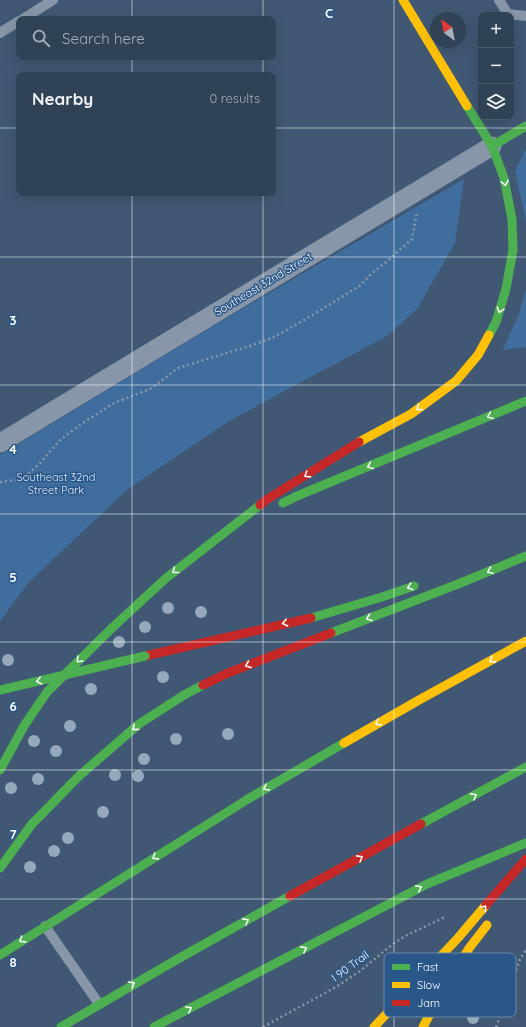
<!DOCTYPE html>
<meta charset="utf-8">
<style>
:root{--surface:#304256;--page:#3c4d60;--text:#f1f3f6;--muted:#a8b0b9;--line:#4b5b6c}
body{margin:0;font-family:Quicksand,sans-serif;background:var(--page);color:var(--text)}
.controls{position:absolute;right:12px;top:12px;display:grid;overflow:hidden;border-radius:8px;box-shadow:0 4px 16px #0002}
.controls button{width:36px;height:36px;display:grid;place-items:center;padding:0;border:0;border-bottom:1px solid var(--line);background:var(--surface);color:var(--text);font:20px sans-serif}
.compass{position:absolute;left:430px;top:12px;width:36px;height:36px;border-radius:50%;background:var(--surface);box-shadow:0 4px 16px #0002;rotate:328deg}
.list{margin:0;padding:0;list-style:none}
h2{display:flex;justify-content:space-between;align-items:center;height:52px;margin:0;padding:0 16px;font-size:17px}
h2 small{font-size:13px;font-weight:400;color:var(--muted)}
.icon{flex:none;width:22px;height:22px;fill:none;stroke:currentColor;stroke-width:2;stroke-linecap:round;stroke-linejoin:round}
.map{position:relative;flex:none;width:526px;height:1027px;overflow:hidden}
.search{position:absolute;background:var(--surface);box-shadow:0 4px 16px #0002;left:16px;top:16px;width:260px;height:44px;display:flex;align-items:center;gap:10px;box-sizing:border-box;padding:0 14px;border-radius:8px;color:var(--muted);font-size:15px}
.panel{position:absolute;background:var(--surface);box-shadow:0 4px 16px #0002;left:16px;top:72px;width:260px;height:124px;border-radius:8px}
.map>svg:first-child{display:block}
.green{fill:#3f6e9e}
.lines{fill:none;stroke-linecap:round;stroke-linejoin:round}
.path{stroke:#8796a8;stroke-width:2.5;stroke-dasharray:2 3;stroke-linecap:butt}
.lane{stroke:#8796a8;stroke-width:10}
.street{stroke:#8796a8;stroke-width:19}
.fast{stroke:#4caf50;stroke-width:9}
.slow{stroke:#ffc107;stroke-width:9}
.jam{stroke:#c62828;stroke-width:9}
.fast-bridge{stroke:#4caf50;stroke-width:9}
.tree{fill:#95a8bc}
.oneway{stroke:#f6fbf6}
.grid{fill:none;stroke:#fff;stroke-width:1;stroke-opacity:0.55}
.labels{text-anchor:middle;dominant-baseline:central;stroke-width:3;stroke-linejoin:round;paint-order:stroke}
.street-label{font-size:11px;fill:#fff;stroke:#2a5789}
.park-label{font-size:11px;fill:#dbe9f7;stroke:#2a5789}
.key{fill:#2a5789;stroke:#6a89ac;stroke-width:1}
.key-label{font-size:11px;fill:#fff}
.grid-label{font-size:13px;text-anchor:middle;font-weight:bold;fill:#fff;stroke:#2a5789;stroke-width:3;stroke-linejoin:round;paint-order:stroke}
</style>
<div class="map">
<svg width="526" height="1027" viewBox="0 0 526 1027">
<rect width="100%" height="100%" fill="#405873"/>
<path class="green" d="M526 150V220L515 172 524 152Z
M464 179 455 243 417 309 387 336 229 421 128 489 29 582 0 621V455L218 323Z
M526 289V347L503 350 519 313Z"/>
<g class="lines">
<path class="path" d="M0 482 15 480 28 474 40 463 61 439 83 423 114 403 150 389 160 382 178 368 253 345 276 336 311 316 361 285 371 274 385 263 412 239 417 212
M263 1027 336 987 360 971 393 944 407 935 445 917
M496 1027 520 959 526 950"/>
<path class="lane" d="M499 0 508 14 526 16
M23 19 53 0
M0 33 19 21
M45 926 99 1004"/>
<path class="street" d="M0 443 492 146"/>
<path class="fast" d="M467 106 492 146 526 126
M489 335 496 322 506 289 513 250 512 219 504 178 492 146
M283 503 297 496 526 401
M311 618 382 597 414 586
M331 633 458 584 526 556
M0 770 24 726 47 692 112 628 165 579 260 505
M421 824 526 767
M0 868 32 824 79 776 139 724 184 695 203 685
M0 955 248 799 344 743
M61 1027 176 960 290 896
M154 1027 427 884 526 843"/>
<path class="slow" d="M403 0 467 106
M359 442 411 414 456 381 478 355 489 335
M344 743 419 700 526 641
M374 1027 458 938 486 905
M423 1027 450 977 470 947 487 925"/>
<path class="jam" d="M260 505 266 500 359 442
M145 656 311 618
M203 685 228 673 331 633
M290 896 421 824
M486 905 526 859"/>
<path class="fast-bridge" d="M0 690 145 656"/>
</g>
<g class="tree">
<circle cx="168" cy="608" r="6"/>
<circle cx="201" cy="612" r="6"/>
<circle cx="145" cy="627" r="6"/>
<circle cx="119" cy="642" r="6"/>
<circle cx="8" cy="660" r="6"/>
<circle cx="163" cy="677" r="6"/>
<circle cx="91" cy="689" r="6"/>
<circle cx="70" cy="726" r="6"/>
<circle cx="228" cy="734" r="6"/>
<circle cx="176" cy="739" r="6"/>
<circle cx="34" cy="741" r="6"/>
<circle cx="56" cy="751" r="6"/>
<circle cx="144" cy="759" r="6"/>
<circle cx="115" cy="775" r="6"/>
<circle cx="138" cy="776" r="6"/>
<circle cx="38" cy="779" r="6"/>
<circle cx="11" cy="788" r="6"/>
<circle cx="103" cy="812" r="6"/>
<circle cx="68" cy="838" r="6"/>
<circle cx="54" cy="851" r="6"/>
<circle cx="30" cy="867" r="6"/>
<circle cx="473" cy="1018" r="6"/>
</g>
<defs><path id="oneway-chevron" d="M-2-3.5L2.5 0L-2 3.5" fill="none" stroke-width="1.6" stroke-linecap="round" stroke-linejoin="round"/></defs>
<g class="oneway">
<use href="#oneway-chevron" transform="translate(505 183) rotate(78)"/>
<use href="#oneway-chevron" transform="translate(500 310) rotate(108)"/>
<use href="#oneway-chevron" transform="translate(419 408) rotate(143)"/>
<use href="#oneway-chevron" transform="translate(490 416) rotate(157)"/>
<use href="#oneway-chevron" transform="translate(370 466) rotate(157)"/>
<use href="#oneway-chevron" transform="translate(307 475) rotate(148)"/>
<use href="#oneway-chevron" transform="translate(175 571) rotate(142)"/>
<use href="#oneway-chevron" transform="translate(490 571) rotate(158)"/>
<use href="#oneway-chevron" transform="translate(410 587) rotate(162)"/>
<use href="#oneway-chevron" transform="translate(369 618) rotate(159)"/>
<use href="#oneway-chevron" transform="translate(285 623) rotate(167)"/>
<use href="#oneway-chevron" transform="translate(79 660) rotate(135)"/>
<use href="#oneway-chevron" transform="translate(492 660) rotate(151)"/>
<use href="#oneway-chevron" transform="translate(248 665) rotate(158)"/>
<use href="#oneway-chevron" transform="translate(39 681) rotate(167)"/>
<use href="#oneway-chevron" transform="translate(378 723) rotate(150)"/>
<use href="#oneway-chevron" transform="translate(135 728) rotate(140)"/>
<use href="#oneway-chevron" transform="translate(266 788) rotate(150)"/>
<use href="#oneway-chevron" transform="translate(474 796) rotate(-29)"/>
<use href="#oneway-chevron" transform="translate(155 857) rotate(148)"/>
<use href="#oneway-chevron" transform="translate(360 858) rotate(-29)"/>
<use href="#oneway-chevron" transform="translate(419 888) rotate(-27)"/>
<use href="#oneway-chevron" transform="translate(484 908) rotate(-49)"/>
<use href="#oneway-chevron" transform="translate(246 921) rotate(-28)"/>
<use href="#oneway-chevron" transform="translate(22 940) rotate(147)"/>
<use href="#oneway-chevron" transform="translate(304 949) rotate(-28)"/>
<use href="#oneway-chevron" transform="translate(132 984) rotate(-31)"/>
<use href="#oneway-chevron" transform="translate(189 1009) rotate(-27)"/>
</g>
<path class="grid" d="M132 0V19M263 0V19M394 0V1027M132 57V75M263 57V75M0 128H19M273 128H526M132 193V1027M263 193V1027M0 257H526M0 385H526M0 514H526M0 642H526M0 770H526M0 899H526"/>
<g class="labels">
<g class="street-label">
<text transform="translate(263 284) rotate(-31)">Southeast 32nd Street</text>
<text transform="translate(350 966) rotate(-36)">I 90 Trail</text>
</g>
<g class="park-label">
<text x="56" y="477">Southeast 32nd<tspan x="56" dy="13">Street Park</tspan></text>
</g>
</g>
<rect x="384" y="953" width="132" height="64" rx="6" class="key"/>
<rect x="392" y="964" width="18" height="6" fill="#4caf50"/>
<rect x="392" y="982" width="18" height="6" fill="#ffc107"/>
<rect x="392" y="1000" width="18" height="6" fill="#c62828"/>
<g class="key-label">
<text x="417" y="971">Fast</text>
<text x="417" y="989">Slow</text>
<text x="417" y="1007">Jam</text>
</g>
<g class="grid-label">
<text x="329" y="18">C</text>
<text x="13" y="325">3</text>
<text x="13" y="454">4</text>
<text x="13" y="582">5</text>
<text x="13" y="711">6</text>
<text x="13" y="839">7</text>
<text x="13" y="967">8</text>
</g>
</svg>
<div class="controls">
<button>+</button>
<button>−</button>
<button><svg class="icon" aria-label="layers" viewBox="0 0 24 24"><path d="M12 4l9 5-9 5-9-5zM3 14l9 5 9-5"/></svg></button>
</div>
<svg class="compass" viewBox="-18 -18 36 36"><path d="M0-13l5 13h-10z" fill="#e53935"/><path d="M0 13l5-13h-10z" fill="#a8b0b9"/></svg>
<div class="search"><svg class="icon" aria-label="search" viewBox="0 0 24 24"><circle cx="10" cy="10" r="6"/><path d="M15 15l6 6"/></svg>Search here</div>
<section class="panel">
<h2>Nearby<small>0 results</small></h2>
<ul class="list">
</ul>
</section>
</div>
